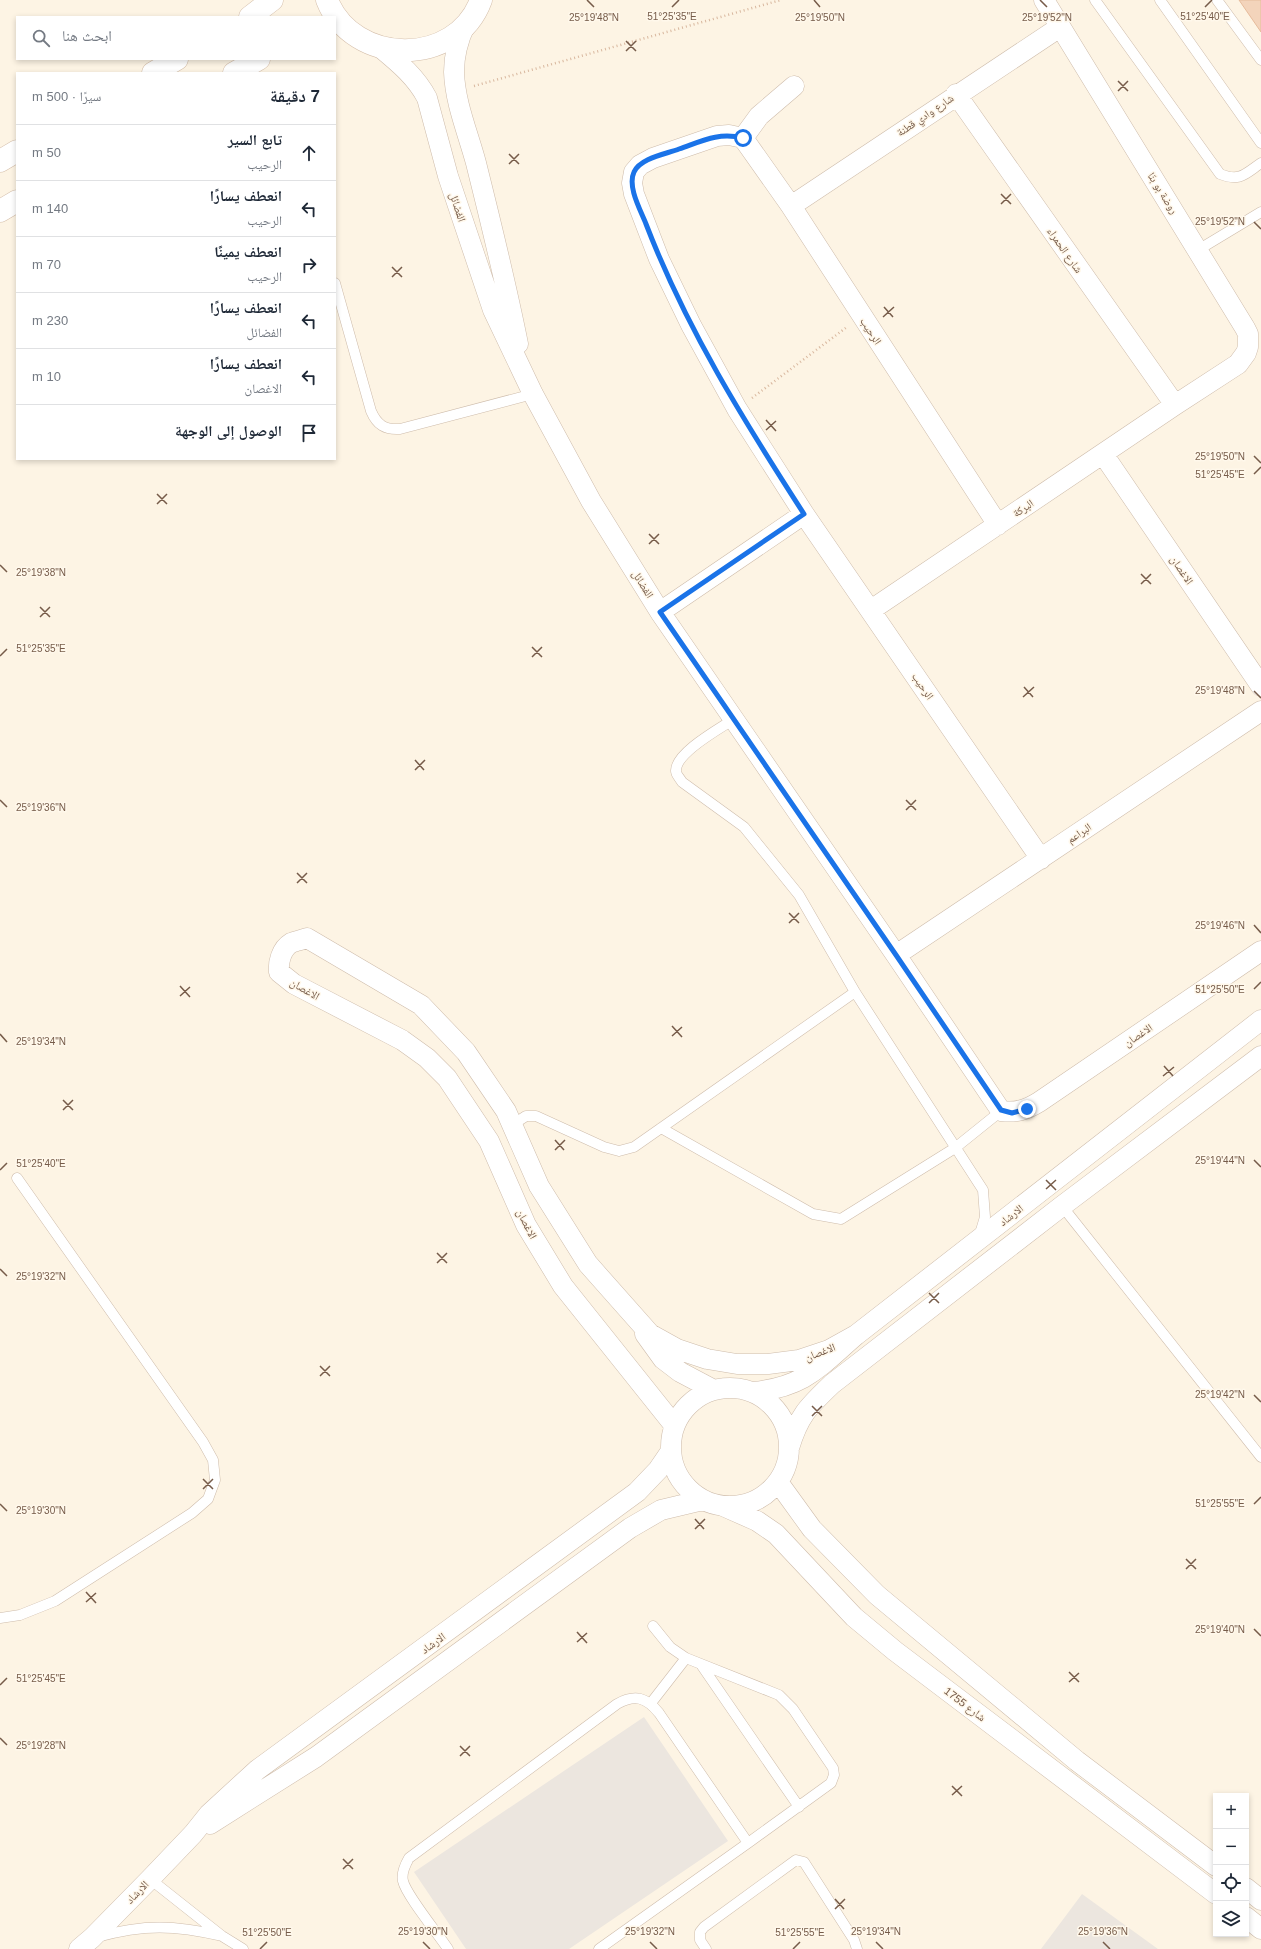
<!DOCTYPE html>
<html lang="ar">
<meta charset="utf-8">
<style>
:root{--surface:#fff;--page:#f6f6f7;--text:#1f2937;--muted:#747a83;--line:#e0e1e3}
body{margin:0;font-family:Arial,"Noto Naskh Arabic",sans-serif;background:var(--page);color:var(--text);direction:rtl}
.controls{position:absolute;right:12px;bottom:12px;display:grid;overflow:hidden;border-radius:0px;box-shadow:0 2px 6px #0003}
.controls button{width:36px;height:36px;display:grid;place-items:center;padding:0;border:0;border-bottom:1px solid var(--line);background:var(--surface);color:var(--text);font:20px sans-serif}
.stop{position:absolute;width:12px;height:12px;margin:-9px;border:3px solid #1a73e8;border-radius:50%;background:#fff}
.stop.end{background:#1a73e8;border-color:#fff;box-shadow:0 1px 4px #0008}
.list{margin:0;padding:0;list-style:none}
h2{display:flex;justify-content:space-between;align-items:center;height:52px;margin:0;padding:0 16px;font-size:17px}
h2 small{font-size:13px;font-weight:400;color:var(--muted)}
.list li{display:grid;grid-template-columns:26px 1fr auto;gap:12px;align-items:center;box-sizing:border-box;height:56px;padding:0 16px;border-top:1px solid var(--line)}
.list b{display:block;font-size:15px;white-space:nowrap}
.list p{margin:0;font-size:13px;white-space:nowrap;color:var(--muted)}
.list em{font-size:13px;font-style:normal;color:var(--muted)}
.icon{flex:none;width:22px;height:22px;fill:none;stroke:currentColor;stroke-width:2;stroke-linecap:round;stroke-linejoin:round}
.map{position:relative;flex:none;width:1261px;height:1949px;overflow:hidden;direction:ltr}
.search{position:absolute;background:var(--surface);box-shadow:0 2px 6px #0003;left:16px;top:16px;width:320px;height:44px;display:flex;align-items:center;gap:10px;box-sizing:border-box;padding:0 14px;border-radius:0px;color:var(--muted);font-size:15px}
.panel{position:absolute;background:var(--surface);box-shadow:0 2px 6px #0003;left:16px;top:72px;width:320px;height:388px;border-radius:0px;direction:rtl}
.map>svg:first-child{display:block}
.industrial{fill:#ece6df}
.building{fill:#f3d4bb;stroke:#e6bb9b}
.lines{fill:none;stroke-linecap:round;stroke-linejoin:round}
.lane-casing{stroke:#cebcab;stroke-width:11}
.street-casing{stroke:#cebcab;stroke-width:21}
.secondary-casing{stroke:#d4beaa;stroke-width:23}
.path{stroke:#d8b79e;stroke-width:2.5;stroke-dasharray:1 3;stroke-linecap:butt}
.lane{stroke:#fff;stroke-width:10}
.street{stroke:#fff;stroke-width:20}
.secondary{stroke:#fff;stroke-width:22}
.route{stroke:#1a73e8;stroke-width:5}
.ticks{fill:none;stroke:#765b49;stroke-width:1.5}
.labels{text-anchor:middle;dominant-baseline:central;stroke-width:3;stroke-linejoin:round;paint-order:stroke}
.street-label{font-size:11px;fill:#765b49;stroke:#fff8eb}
.ticks-label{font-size:10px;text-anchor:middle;fill:#765b49;stroke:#fff8eb;stroke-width:3;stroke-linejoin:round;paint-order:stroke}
</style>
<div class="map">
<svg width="1261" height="1949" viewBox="0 0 1261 1949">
<rect width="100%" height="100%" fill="#fdf4e4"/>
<path class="industrial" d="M644 1717 728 1841 569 1949H466L414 1872Z
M1082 1894 1158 1949H1041Z"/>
<path class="building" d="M1239 0H1261V32Z"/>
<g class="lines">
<defs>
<path id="lane" d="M1095 0 1220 174C1240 182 1245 174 1261 163
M1160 0 1261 143
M1217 0 1261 60
M1198 250 1261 212
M335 283 371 411C377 425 385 430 400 429L533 394
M734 719C719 729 675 753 676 771 676 775 680 778 682 782L744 827 799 895 855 992 983 1190 985 1217 979 1237
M512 1125 526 1116H536L604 1147 619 1151 634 1147 855 992
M661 1128 813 1214 841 1219 955 1148 1001 1111
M1062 1206 1261 1457
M0 1618 20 1615 55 1601 192 1513 208 1499 215 1480 213 1460 203 1442 17 1178
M653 1626 670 1647 686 1658 779 1695 793 1709 833 1768 834 1775 831 1783 748 1843
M702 1666 799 1807
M651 1703 686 1658
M150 1879 222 1936 243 1949
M97 1937C144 1924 175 1925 222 1936
M448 1949C439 1935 406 1895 403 1881 401 1873 405 1865 409 1858L617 1704C635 1694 646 1697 659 1713L748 1843 599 1949
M706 1949 700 1940V1932L704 1927 796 1860 804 1862 854 1940 857 1949"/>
<path id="street" d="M465 25C458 40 454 54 454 72 455 103 468 133 476 163 491 223 506 284 518 344
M381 48C399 63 416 77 427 98L448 176 493 310 533 394 591 501 660 612 896 955 1001 1111C1016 1113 1026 1110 1039 1102L1261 951
M956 94 1175 405
M743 138 759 116 794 86
M791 206 1060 27
M1103 454 1261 686
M998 525 791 206 743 138 729 135 717 136 653 158 640 165 634 172 632 183 634 194 659 259 691 325 737 409 804 514 1041 859
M871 610 1175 405 1238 364 1246 353 1248 347V334L1245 328 1044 0
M660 612 804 514
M896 955 1261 711
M645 1334 663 1359 680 1372 714 1390
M671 1447a59 59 0 1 1 118 0a59 59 0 1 1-118 0Z
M753 1392C805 1387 819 1367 856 1335L1261 1020
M674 1425 563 1286 526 1225 489 1141 447 1078 427 1058 402 1040 294 984 279 972C278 963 281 949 291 943 295 941 302 940 307 938L421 1005 466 1052 506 1111 539 1186 588 1264 650 1334 677 1349 707 1359 737 1364H768L799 1360 829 1350 856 1335
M789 1448C799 1415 808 1407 832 1384L1062 1206 1261 1056
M778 1482 812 1529 877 1595 1077 1761 1216 1866
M723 1506 757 1521 776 1534 854 1617 895 1651 1216 1894
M210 1824 316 1757 630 1528 661 1510 703 1500
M1246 1888 1261 1900
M1246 1917 1261 1929
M79 1949 92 1938 150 1879 193 1834 209 1814 257 1770 637 1492 658 1470 671 1451"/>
<path id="secondary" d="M327 0C353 66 456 68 481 0
M250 17 272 0
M153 73 177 59
M234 73 259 59
M0 161 17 151
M0 211 17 201"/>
</defs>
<use href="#lane" class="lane-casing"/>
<use href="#street" class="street-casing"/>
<use href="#secondary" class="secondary-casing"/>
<path class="path" d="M474 86 781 0
M752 398 847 327"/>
<use href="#lane" class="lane"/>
<use href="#street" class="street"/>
<use href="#secondary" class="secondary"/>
</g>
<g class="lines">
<path class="route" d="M743 138C718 132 702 141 679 149 666 154 640 158 634 172 627 187 641 211 646 224 686 328 744 421 804 514L660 612 896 955 1001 1110 1012 1113 1027 1109"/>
</g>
<path class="ticks" d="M587 0 594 7M814 0 820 7M1040 0 1047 7M672 7 679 0M1205 7 1212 0M626 41 636 51M626 51 636 41M1118 81 1128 91M1118 91 1128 81M509 154 519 164M509 164 519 154M1001 194 1011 204M1001 204 1011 194M1254 222 1261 229M392 267 402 277M392 277 402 267M884 307 893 317M883 317 894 307M766 420 776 431M766 430 776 421M1254 456 1261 463M1254 474 1261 467M157 494 167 504M157 504 167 494M649 534 659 544M649 544 659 534M0 565 7 572M1141 574 1151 584M1141 584 1151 574M40 607 50 617M40 617 50 607M532 647 542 657M0 656 7 649M532 657 542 647M1024 687 1033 697M1254 691 1261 698M1023 697 1034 687M415 760 424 770M415 770 425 760M0 800 7 807M906 800 916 810M906 810 916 800M297 873 307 883M297 883 307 873M789 913 799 923M789 923 799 913M1254 925 1261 933M180 986 190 997M1254 989 1261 982M180 996 190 987M672 1026 682 1037M0 1034 7 1042M672 1036 682 1027M1164 1066 1173 1076M1163 1076 1174 1067M63 1100 73 1110M63 1110 73 1100M555 1140 564 1150M555 1150 565 1140M1254 1160 1261 1167M0 1170 7 1163M1046 1180 1056 1190M1046 1189 1056 1180M437 1253 447 1263M437 1263 447 1253M0 1269 7 1276M929 1293 939 1303M929 1303 939 1293M320 1366 330 1376M320 1376 330 1366M1254 1395 1261 1402M812 1406 822 1416M812 1416 822 1406M203 1479 213 1489M203 1489 213 1479M0 1504 7 1511M1254 1504 1261 1497M695 1519 704 1529M695 1529 705 1519M1186 1559 1196 1569M1186 1569 1196 1559M86 1592 96 1603M86 1602 96 1593M1254 1629 1261 1636M577 1632 587 1643M577 1642 587 1633M1069 1672 1079 1682M1069 1682 1079 1673M0 1685 7 1678M0 1738 7 1745M460 1746 470 1756M460 1756 470 1746M952 1786 962 1796M952 1795 962 1786M343 1859 353 1869M343 1869 353 1859M835 1899 844 1909M835 1909 845 1899M423 1942 430 1949M650 1942 657 1949M876 1942 883 1949M1103 1942 1110 1949M260 1949 267 1942M793 1949 800 1942"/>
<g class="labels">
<g class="street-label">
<text transform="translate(925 115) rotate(-34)">شارع وادي قطنة</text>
<text transform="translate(1163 193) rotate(58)">روضة بو بنّا</text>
<text transform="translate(458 207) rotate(72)">الفضائل</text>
<text transform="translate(1065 250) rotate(55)">شارع الحمراء</text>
<text transform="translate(871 331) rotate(57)">الرحيب</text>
<text transform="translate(1023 508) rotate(-34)">البركة</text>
<text transform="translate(1182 570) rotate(56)">الاغصان</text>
<text transform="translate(643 584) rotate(58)">الفضائل</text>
<text transform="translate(923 686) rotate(56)">الرحيب</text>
<text transform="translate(1079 833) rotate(-34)">البراعم</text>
<text transform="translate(305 989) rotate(30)">الاغصان</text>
<text transform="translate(1138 1035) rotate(-34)">الاغصان</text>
<text transform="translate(1011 1215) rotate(-38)">الارشاد</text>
<text transform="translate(527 1224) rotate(63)">الاغصان</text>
<text transform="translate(820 1352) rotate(-21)">الاغصان</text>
<text transform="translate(433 1643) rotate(-36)">الارشاد</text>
<text transform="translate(965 1704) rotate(37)">شارع 1755</text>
<text transform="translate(137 1892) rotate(-46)">الارشاد</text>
</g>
</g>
<g class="ticks-label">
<text x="672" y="20">51°25'35"E</text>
<text x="1205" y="20">51°25'40"E</text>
<text x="1047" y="21">25°19'52"N</text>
<text x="594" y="21">25°19'48"N</text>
<text x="820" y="21">25°19'50"N</text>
<text x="1220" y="225">25°19'52"N</text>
<text x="1220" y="460">25°19'50"N</text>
<text x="1220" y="478">51°25'45"E</text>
<text x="41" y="576">25°19'38"N</text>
<text x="41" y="652">51°25'35"E</text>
<text x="1220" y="694">25°19'48"N</text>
<text x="41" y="811">25°19'36"N</text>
<text x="1220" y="929">25°19'46"N</text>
<text x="1220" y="993">51°25'50"E</text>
<text x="41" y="1045">25°19'34"N</text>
<text x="1220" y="1164">25°19'44"N</text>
<text x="41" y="1167">51°25'40"E</text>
<text x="41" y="1280">25°19'32"N</text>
<text x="1220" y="1398">25°19'42"N</text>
<text x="1220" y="1507">51°25'55"E</text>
<text x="41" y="1514">25°19'30"N</text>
<text x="1220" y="1633">25°19'40"N</text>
<text x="41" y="1682">51°25'45"E</text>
<text x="41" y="1749">25°19'28"N</text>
<text x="423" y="1935">25°19'30"N</text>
<text x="650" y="1935">25°19'32"N</text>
<text x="876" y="1935">25°19'34"N</text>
<text x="1103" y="1935">25°19'36"N</text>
<text x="267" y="1936">51°25'50"E</text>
<text x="800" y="1936">51°25'55"E</text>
</g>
</svg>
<div class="controls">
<button>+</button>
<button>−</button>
<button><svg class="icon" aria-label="locate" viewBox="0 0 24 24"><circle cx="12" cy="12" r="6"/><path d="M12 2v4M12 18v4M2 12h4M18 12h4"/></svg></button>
<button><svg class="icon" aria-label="layers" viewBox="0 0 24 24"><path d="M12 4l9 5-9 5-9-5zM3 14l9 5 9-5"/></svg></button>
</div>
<div class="stop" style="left:743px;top:138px"></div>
<div class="stop end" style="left:1027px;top:1109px"></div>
<div class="search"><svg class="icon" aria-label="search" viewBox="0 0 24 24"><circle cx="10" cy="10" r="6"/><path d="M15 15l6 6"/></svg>ابحث هنا</div>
<section class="panel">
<h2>7 دقيقة<small>سيرًا · 500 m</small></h2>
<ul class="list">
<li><svg class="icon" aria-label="ahead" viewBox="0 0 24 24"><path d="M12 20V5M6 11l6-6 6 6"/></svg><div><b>تابع السير</b><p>الرحيب</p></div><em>50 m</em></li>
<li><svg class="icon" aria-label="left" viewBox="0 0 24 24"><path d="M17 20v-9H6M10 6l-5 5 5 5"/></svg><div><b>انعطف يسارًا</b><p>الرحيب</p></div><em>140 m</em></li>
<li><svg class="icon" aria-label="right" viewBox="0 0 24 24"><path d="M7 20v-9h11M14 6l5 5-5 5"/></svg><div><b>انعطف يمينًا</b><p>الرحيب</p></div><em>70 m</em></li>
<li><svg class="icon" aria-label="left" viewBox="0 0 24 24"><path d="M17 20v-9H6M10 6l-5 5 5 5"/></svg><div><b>انعطف يسارًا</b><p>الفضائل</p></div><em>230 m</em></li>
<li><svg class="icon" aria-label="left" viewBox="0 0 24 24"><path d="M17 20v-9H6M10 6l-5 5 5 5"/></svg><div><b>انعطف يسارًا</b><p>الاغصان</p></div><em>10 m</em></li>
<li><svg class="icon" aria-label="arrive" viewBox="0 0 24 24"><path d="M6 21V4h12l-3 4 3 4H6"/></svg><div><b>الوصول إلى الوجهة</b></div></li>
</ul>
</section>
</div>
